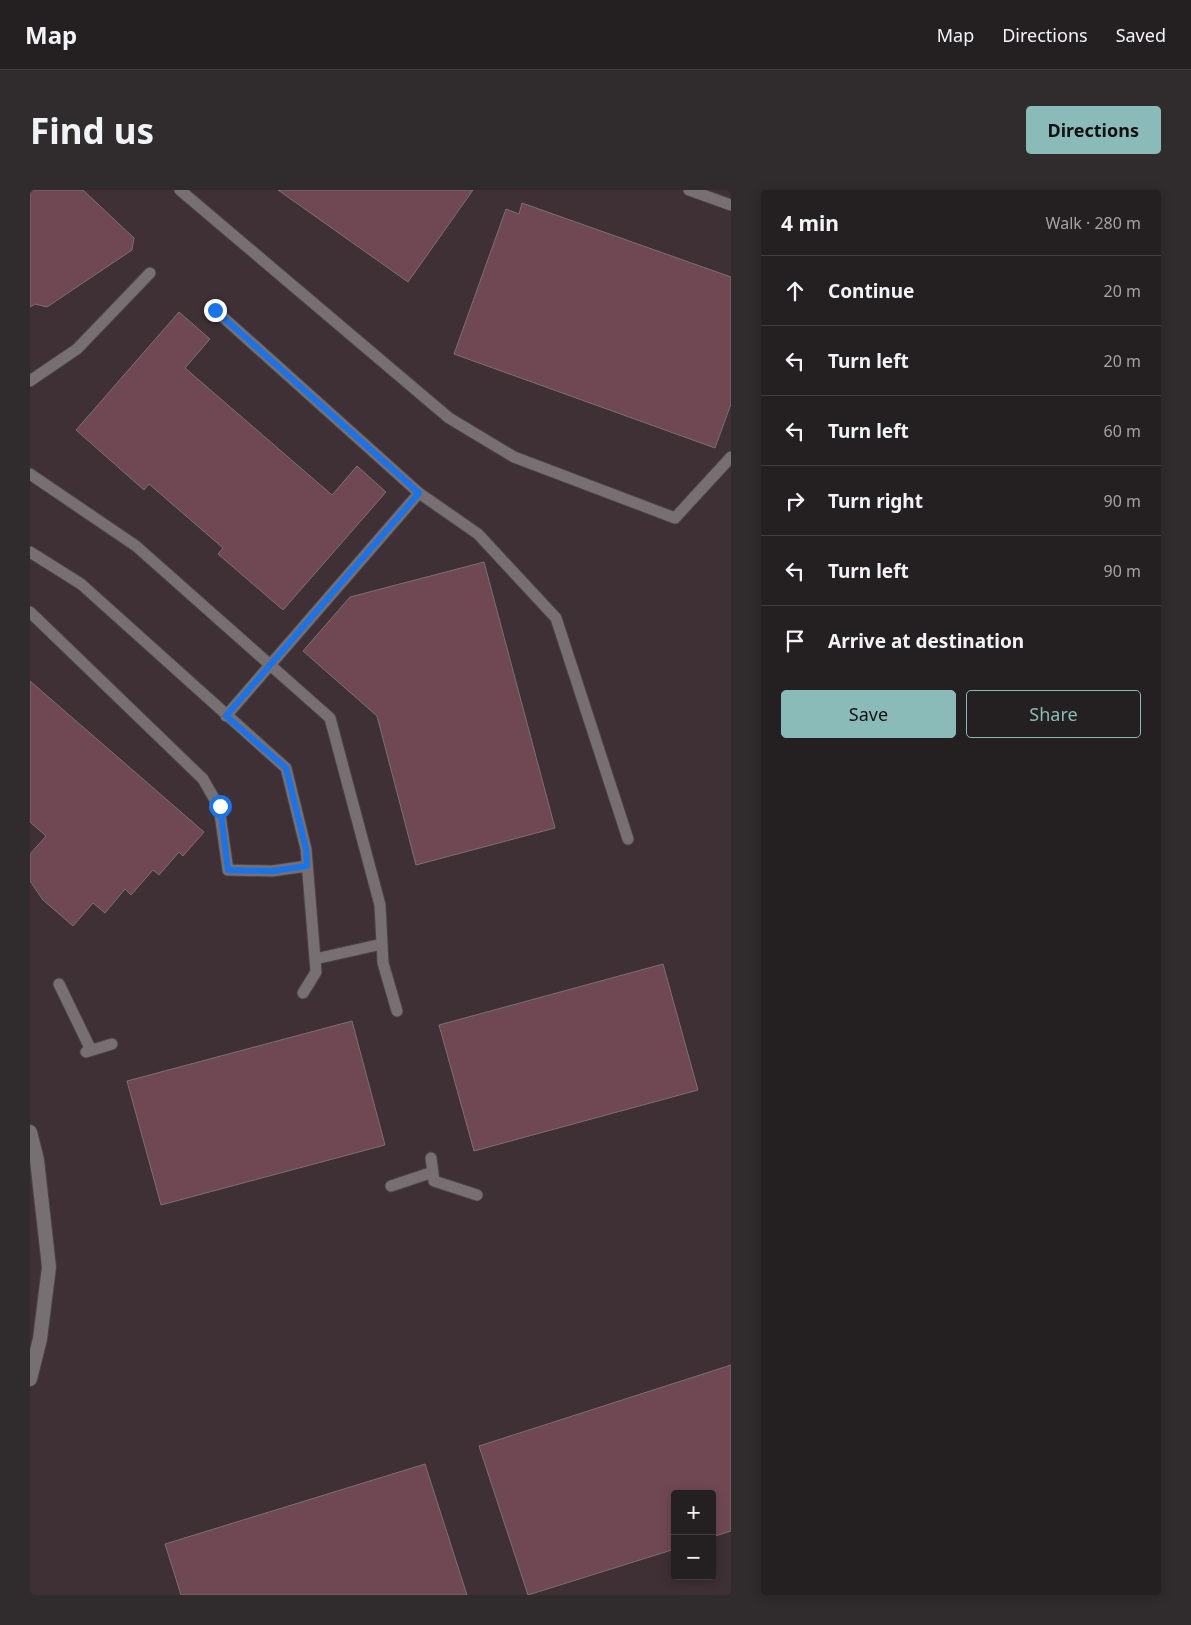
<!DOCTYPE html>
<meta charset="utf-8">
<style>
:root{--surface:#241f20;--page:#302c2d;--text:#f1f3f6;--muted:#a3a2a5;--line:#413d3e;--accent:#8bbbb9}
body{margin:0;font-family:"Noto Sans",sans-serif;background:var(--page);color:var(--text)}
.controls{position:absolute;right:15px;bottom:15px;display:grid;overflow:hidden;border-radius:5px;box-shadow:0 2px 12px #0003}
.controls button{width:45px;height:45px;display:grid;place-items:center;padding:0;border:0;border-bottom:1px solid var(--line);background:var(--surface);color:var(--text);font:25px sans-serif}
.stop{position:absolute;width:15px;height:15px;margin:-11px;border:4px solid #1a73e8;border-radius:50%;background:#fff}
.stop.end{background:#1a73e8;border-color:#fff;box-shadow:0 1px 5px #0008}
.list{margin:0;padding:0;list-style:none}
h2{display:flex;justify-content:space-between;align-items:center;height:65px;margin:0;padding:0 20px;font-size:21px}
h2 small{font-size:16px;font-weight:400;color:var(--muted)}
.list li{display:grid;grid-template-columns:32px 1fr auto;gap:15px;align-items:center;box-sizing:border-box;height:70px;padding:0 20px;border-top:1px solid var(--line)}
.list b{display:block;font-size:19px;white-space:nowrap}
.list em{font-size:16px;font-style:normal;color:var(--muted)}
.actions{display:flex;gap:10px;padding:15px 20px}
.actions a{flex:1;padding:11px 0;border:1px solid var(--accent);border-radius:5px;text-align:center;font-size:18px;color:var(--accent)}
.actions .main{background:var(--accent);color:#111}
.icon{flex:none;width:28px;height:28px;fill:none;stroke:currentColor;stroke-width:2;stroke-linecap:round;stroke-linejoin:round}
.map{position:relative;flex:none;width:701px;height:1405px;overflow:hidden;border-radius:5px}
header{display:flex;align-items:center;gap:30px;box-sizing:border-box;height:70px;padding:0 25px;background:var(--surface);border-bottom:1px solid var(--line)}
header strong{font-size:24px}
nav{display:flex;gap:28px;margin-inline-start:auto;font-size:18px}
.intro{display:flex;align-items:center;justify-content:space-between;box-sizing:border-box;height:120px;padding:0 30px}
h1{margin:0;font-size:35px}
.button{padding:12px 22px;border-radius:5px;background:var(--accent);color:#111;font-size:18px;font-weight:700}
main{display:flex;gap:30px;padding:0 30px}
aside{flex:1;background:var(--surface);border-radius:5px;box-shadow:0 2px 12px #0003}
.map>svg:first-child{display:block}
.built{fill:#3e3034;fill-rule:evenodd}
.building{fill:#6f4854;stroke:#797173}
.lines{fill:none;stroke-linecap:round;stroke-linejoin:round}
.service-casing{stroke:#4a4446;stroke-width:13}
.minor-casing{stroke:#4a4446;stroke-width:16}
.service{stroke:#776f71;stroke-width:11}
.minor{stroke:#776f71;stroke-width:14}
.route{stroke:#1a73e8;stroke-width:6}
</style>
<header>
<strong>Map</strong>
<nav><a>Map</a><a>Directions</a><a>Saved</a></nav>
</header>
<div class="intro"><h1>Find us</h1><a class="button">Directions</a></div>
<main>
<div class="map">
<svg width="701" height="1405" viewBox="0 0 701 1405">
<rect width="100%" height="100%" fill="#30292b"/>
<path class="built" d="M0 0H701V1405H0ZM645 1304H682V1386H645Z"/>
<path class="building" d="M0 0H53L104 48 102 60 17 117 5 114 0 117Z
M248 0H443L378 92Z
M492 13 701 87V214L685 258 424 164 476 19 489 24Z
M149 122 180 149 155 178 302 305 327 276 356 302 253 420 188 364 193 358 119 294 114 300 46 240Z
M454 372 525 638 386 675 347 526 273 461 320 407Z
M0 491 174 642 153 666 149 662 129 685 123 680 101 705 95 699 75 723 63 713 43 736 13 710 0 691V664L16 646 0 632Z
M633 774 668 900 444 961 409 835Z
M322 831 355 955 131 1015 97 891Z
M701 1175V1341L682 1347V1304H645V1359L498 1405 449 1256Z
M395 1274 437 1405H151L135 1354Z"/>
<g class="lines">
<defs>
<path id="service" d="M150 0 419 228 484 267 645 328 701 267
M659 0 701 15
M185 120 389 303 448 344 526 428 598 649
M0 191 47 159 120 83
M0 284 106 356 300 528 350 715 353 773 367 821
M0 362 51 394 256 578 276 659 285 769
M0 422 173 589 189 617 198 680 242 681 277 676
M196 526 389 303
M29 794 61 860
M273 803 286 782 285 769 352 754
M56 862 82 854
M401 968 404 991 447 1005
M361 996 403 982"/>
<path id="minor" d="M0 942 7 970 19 1077 10 1149 0 1189"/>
</defs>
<use href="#service" class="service-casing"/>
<use href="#minor" class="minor-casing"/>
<use href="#service" class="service"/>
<use href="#minor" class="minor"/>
</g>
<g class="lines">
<path class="route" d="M185 120 389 303 196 526 256 578 276 659 277 676 242 681 198 680 190 616"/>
</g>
</svg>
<div class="controls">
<button>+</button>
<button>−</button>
</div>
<div class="stop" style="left:190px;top:616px"></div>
<div class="stop end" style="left:185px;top:120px"></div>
</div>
<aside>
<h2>4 min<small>Walk · 280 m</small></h2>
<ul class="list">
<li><svg class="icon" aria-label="ahead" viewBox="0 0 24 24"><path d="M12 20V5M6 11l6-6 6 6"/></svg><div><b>Continue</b></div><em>20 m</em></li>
<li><svg class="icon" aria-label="left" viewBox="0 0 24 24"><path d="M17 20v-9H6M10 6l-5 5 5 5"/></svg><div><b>Turn left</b></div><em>20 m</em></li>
<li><svg class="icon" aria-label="left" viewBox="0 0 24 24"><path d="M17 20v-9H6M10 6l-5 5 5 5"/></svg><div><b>Turn left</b></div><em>60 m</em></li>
<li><svg class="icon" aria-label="right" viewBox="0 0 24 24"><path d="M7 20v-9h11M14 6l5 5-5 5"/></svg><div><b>Turn right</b></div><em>90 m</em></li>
<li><svg class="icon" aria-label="left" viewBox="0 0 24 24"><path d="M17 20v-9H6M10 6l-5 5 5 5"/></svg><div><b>Turn left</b></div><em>90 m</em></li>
<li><svg class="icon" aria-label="arrive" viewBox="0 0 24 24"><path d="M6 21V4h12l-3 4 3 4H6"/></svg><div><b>Arrive at destination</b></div></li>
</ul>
<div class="actions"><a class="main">Save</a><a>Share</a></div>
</aside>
</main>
